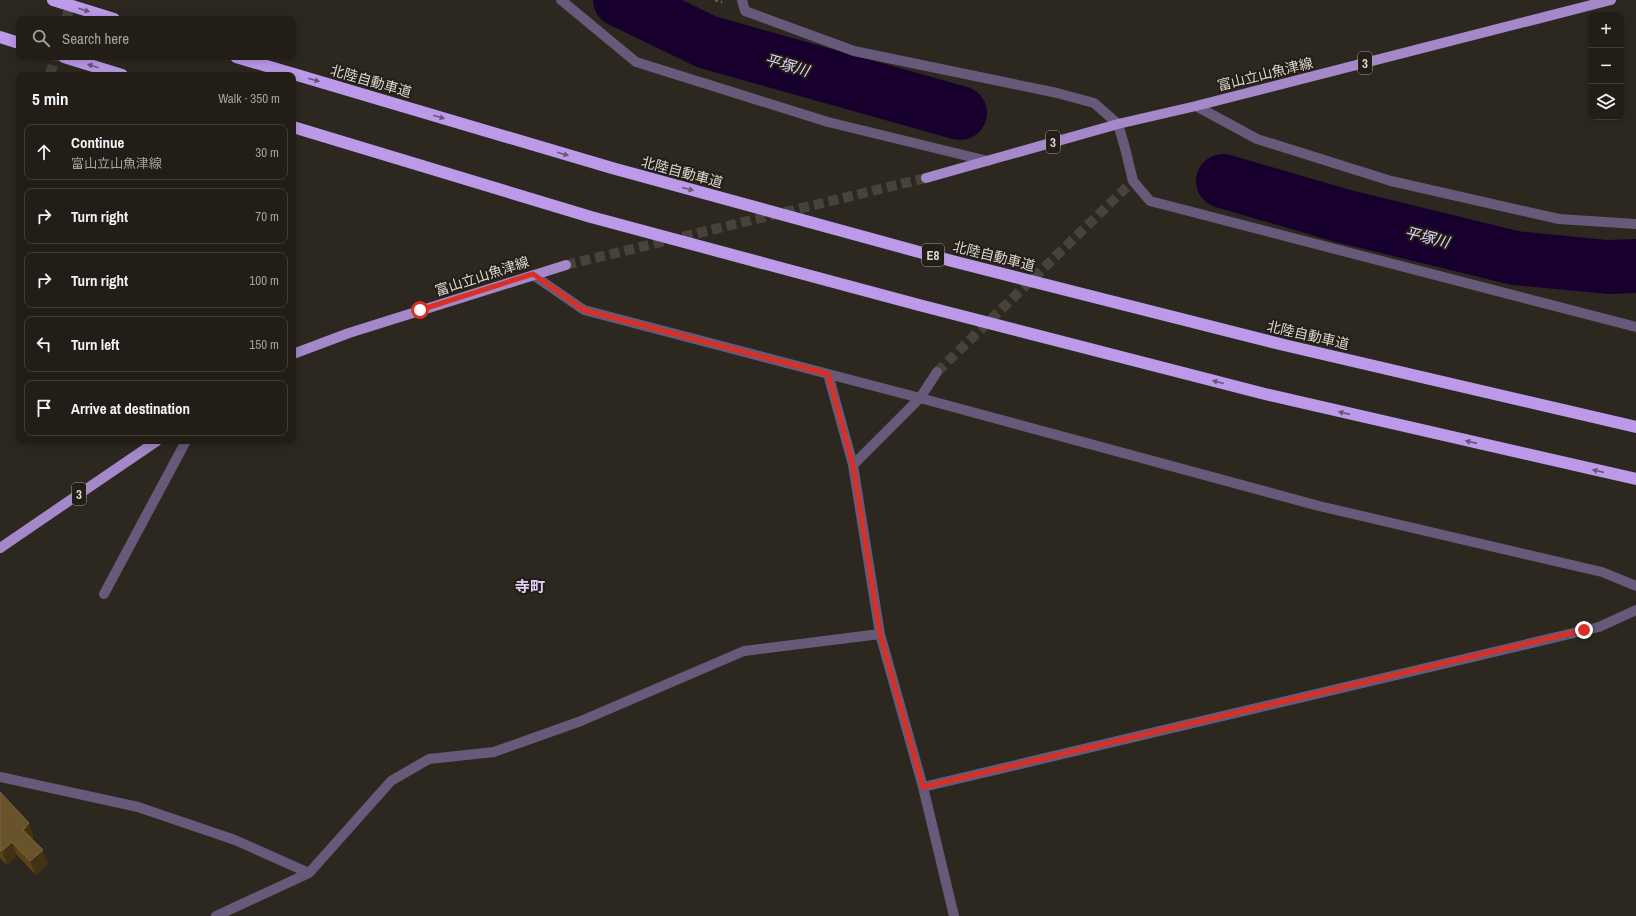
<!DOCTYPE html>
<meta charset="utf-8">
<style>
:root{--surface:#221e17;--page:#2e2b24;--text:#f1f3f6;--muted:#a2a2a1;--line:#3f3c36}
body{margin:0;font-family:"Archivo Narrow","Noto Sans JP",sans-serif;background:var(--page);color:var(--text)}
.controls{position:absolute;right:12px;top:12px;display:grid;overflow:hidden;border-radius:8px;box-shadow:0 2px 10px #0003}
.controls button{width:36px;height:36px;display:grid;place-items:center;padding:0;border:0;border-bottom:1px solid var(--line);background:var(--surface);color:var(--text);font:20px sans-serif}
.stop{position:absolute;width:12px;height:12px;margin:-9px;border:3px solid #d93025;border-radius:50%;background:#fff}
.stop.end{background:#d93025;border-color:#fff;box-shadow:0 1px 4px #0008}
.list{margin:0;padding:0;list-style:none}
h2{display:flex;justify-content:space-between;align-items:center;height:52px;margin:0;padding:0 16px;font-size:17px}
h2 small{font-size:13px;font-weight:400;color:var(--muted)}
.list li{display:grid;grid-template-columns:26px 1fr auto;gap:12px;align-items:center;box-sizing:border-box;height:56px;margin:0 8px 8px;padding:0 8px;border:1px solid var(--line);border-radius:8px}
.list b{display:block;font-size:15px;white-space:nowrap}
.list p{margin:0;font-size:13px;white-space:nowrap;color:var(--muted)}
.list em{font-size:13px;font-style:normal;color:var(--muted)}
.icon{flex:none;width:22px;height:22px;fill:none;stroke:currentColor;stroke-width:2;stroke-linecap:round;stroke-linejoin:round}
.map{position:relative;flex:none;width:1636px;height:916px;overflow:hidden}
.search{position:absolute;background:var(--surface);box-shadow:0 2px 10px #0003;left:16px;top:16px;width:280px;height:44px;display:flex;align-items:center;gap:10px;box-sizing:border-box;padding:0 14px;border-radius:8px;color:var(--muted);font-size:15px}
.panel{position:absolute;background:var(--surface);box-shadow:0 2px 10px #0003;left:16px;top:72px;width:280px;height:372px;border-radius:8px}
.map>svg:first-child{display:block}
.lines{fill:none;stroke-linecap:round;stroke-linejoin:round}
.river{stroke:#17002d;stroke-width:54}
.minor-tunnel{stroke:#47423a;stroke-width:10;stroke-dasharray:10 5;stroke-linecap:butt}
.major-tunnel{stroke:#47423a;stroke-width:10;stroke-dasharray:10 5;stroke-linecap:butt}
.path{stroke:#69655d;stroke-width:2.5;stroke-dasharray:3 3;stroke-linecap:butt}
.minor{stroke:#665979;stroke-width:10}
.major{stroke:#a488c9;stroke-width:10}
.highway{stroke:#bc9ae9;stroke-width:12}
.wall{fill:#5a4315}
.shaded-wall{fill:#423211}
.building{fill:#68532a;stroke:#7a6844}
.oneway{fill:#685675}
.route{stroke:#d93025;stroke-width:5}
.labels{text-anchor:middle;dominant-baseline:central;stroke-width:4;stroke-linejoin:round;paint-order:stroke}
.shield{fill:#231e16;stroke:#a4a09a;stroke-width:1}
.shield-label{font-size:13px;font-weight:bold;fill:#dbd8d2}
.street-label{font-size:14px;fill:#dbd8d2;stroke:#231e16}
.water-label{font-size:15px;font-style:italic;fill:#e4d3fc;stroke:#231e16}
.neighbourhood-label{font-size:15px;font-weight:bold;fill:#decdf7;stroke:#231e16}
</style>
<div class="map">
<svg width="1636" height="916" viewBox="0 0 1636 916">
<rect width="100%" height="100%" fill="#2d281f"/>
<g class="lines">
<path class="river" d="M620 0 707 42 960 113
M1223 181 1343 216 1515 258 1608 267 1636 266"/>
<path class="minor-tunnel" d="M66 19 72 0
M50 75 55 57
M937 372 1133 181"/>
<path class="major-tunnel" d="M566 265 926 178"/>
<path class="path" d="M715 0 722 2"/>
<path class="minor" d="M561 0 636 62 828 122 988 161
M742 0 745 11 854 51 1057 93 1094 103 1118 124 1125 148 1133 181 1150 201 1636 327
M1196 106 1257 139 1391 181 1559 219 1636 224
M533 275 584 310 920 398 1319 506 1602 572 1636 586
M937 372 920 398 853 465 880 634 923 787 954 916
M828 374 853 465
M104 594 186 441
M0 777 138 807 235 840 309 873
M923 787 1599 627 1636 610
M216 916 309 873 391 781 429 759 494 752 581 721 744 651 880 634"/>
<path class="major" d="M926 178 1118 124 1196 106 1611 0
M293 354 349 333 566 265
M0 548 157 441"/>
<path class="highway" d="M53 0 114 19
M0 37 19 43
M64 57 122 75
M236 57 612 168 952 261 1284 345 1636 427
M293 127 591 217 919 305 1265 394 1636 479"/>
</g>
<path class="wall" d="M0 792 34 837 32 839 48 864 36 875 17 855 7 865 0 858Z"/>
<path class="shaded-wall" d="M29 823 34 837 28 843 23 830Z
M12 842 17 855 7 865 2 851Z
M43 850 48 864 36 875 30 861Z"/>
<path class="building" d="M0 792 29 823 23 830 43 850 30 861 12 842 2 851 0 850Z"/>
<defs><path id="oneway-solid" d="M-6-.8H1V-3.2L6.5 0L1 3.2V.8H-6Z"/></defs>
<g class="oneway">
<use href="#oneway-solid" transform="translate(84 10) rotate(17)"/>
<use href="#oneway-solid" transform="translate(93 66) rotate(-163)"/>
<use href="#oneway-solid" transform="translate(314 80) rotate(16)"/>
<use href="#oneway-solid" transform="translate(439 117) rotate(16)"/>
<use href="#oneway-solid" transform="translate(563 154) rotate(16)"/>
<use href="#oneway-solid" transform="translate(688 189) rotate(15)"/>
<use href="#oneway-solid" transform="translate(1218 382) rotate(-165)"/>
<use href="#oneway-solid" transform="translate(1344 413) rotate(-167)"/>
<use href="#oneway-solid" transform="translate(1471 442) rotate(-167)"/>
<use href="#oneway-solid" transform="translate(1598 471) rotate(-167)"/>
</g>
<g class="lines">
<path class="route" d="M420 310 533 274 584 310 828 374 853 465 880 634 923 787 1584 630"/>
</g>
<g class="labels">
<g class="shield">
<rect x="1358" y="52" width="14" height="22" rx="3"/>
<rect x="1046" y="131" width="14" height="22" rx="3"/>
<rect x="922" y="244" width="22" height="22" rx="3"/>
<rect x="72" y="483" width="14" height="22" rx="3"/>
</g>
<g class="shield-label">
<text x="1365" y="63">3</text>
<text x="1053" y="142">3</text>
<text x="933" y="255">E8</text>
<text x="79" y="494">3</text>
</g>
<g class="street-label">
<text transform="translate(1265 74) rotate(-14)">富山立山魚津線</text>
<text transform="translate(371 81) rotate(16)">北陸自動車道</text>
<text transform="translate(682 172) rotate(15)">北陸自動車道</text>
<text transform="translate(994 256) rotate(14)">北陸自動車道</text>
<text transform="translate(482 276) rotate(-18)">富山立山魚津線</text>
<text transform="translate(1308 335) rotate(13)">北陸自動車道</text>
</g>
<g class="water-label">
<text transform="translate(787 65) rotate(16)">平塚川</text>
<text transform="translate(1427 237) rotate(14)">平塚川</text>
</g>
<g class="neighbourhood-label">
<text x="530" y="586">寺町</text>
</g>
</g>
</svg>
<div class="controls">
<button>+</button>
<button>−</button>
<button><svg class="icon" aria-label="layers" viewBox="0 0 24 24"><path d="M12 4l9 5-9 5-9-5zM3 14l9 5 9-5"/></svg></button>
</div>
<div class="stop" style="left:420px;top:310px"></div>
<div class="stop end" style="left:1584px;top:630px"></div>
<div class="search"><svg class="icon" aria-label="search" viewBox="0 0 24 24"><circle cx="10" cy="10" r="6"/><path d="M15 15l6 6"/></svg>Search here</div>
<section class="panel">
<h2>5 min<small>Walk · 350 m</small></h2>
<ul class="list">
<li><svg class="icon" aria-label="ahead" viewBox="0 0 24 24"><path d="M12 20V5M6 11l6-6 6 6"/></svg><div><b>Continue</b><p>富山立山魚津線</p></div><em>30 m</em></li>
<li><svg class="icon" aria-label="right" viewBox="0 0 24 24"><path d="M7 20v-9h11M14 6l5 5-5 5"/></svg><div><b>Turn right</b></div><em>70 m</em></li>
<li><svg class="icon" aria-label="right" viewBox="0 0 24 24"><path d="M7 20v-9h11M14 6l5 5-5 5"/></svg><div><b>Turn right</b></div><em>100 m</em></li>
<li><svg class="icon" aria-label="left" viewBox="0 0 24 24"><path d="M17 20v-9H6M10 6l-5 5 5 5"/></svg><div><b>Turn left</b></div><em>150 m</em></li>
<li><svg class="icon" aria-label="arrive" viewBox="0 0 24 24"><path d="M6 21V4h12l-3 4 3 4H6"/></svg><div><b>Arrive at destination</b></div></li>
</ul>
</section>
</div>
